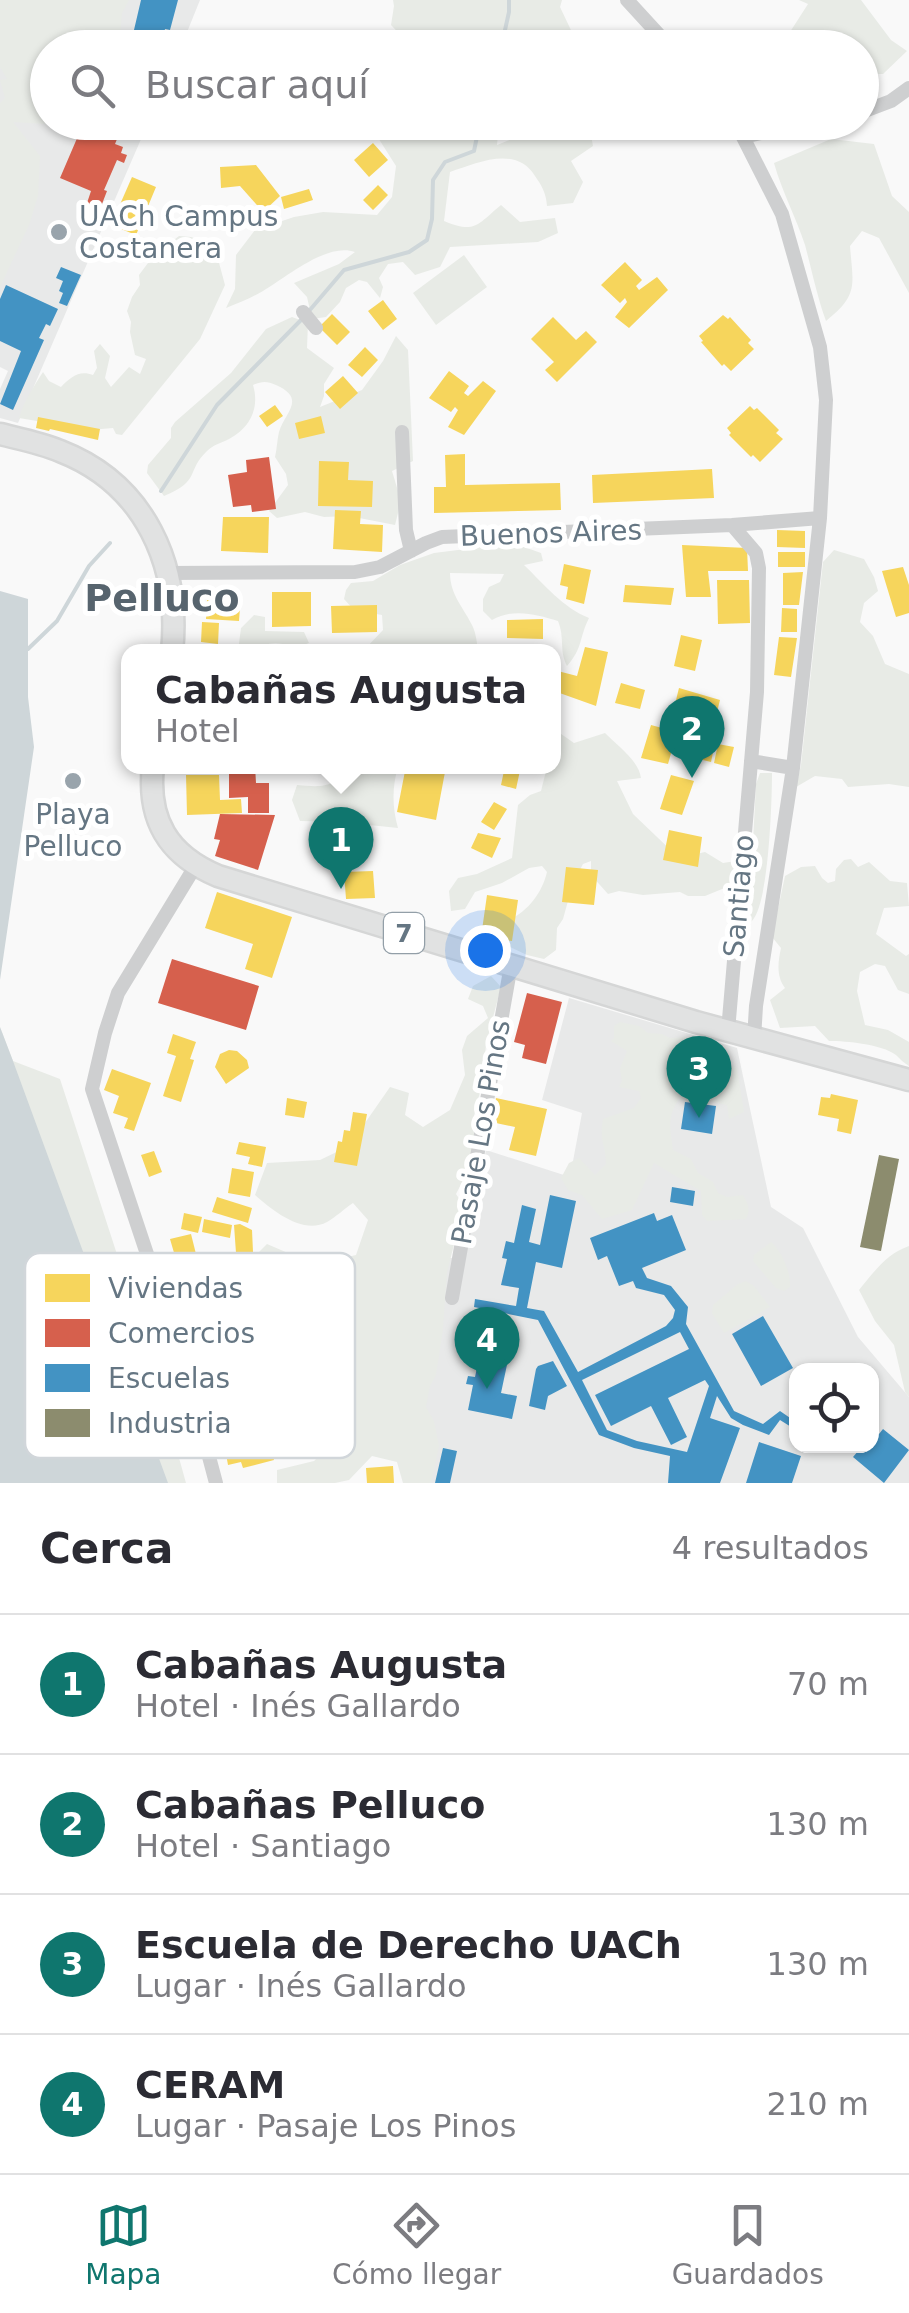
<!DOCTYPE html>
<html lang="es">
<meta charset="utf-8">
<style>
:root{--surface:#fff;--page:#f2f2f3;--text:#2b2b33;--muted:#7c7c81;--line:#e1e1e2;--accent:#0f766e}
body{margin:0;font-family:"DejaVu Sans",sans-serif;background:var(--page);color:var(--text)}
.controls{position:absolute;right:30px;bottom:30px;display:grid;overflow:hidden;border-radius:20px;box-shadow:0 2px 8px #0004}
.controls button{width:90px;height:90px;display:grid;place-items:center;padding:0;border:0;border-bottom:2px solid var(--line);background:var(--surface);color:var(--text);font:50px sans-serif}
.you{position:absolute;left:485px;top:950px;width:35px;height:35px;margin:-25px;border:8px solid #fff;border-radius:50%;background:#1a73e8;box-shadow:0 0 0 15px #1a73e833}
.badge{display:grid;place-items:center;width:65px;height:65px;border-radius:50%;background:var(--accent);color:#fff;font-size:32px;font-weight:700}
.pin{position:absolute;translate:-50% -82px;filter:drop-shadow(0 2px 5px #0008)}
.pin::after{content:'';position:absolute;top:52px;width:35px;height:30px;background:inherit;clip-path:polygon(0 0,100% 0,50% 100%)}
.popup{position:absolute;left:121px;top:644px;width:440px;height:130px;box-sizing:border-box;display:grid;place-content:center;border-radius:20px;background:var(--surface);filter:drop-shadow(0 2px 8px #0005);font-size:32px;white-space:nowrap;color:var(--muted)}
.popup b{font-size:38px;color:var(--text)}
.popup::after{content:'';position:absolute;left:50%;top:100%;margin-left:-20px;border:20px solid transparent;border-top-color:var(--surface)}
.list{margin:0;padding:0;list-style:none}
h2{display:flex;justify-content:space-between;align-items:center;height:130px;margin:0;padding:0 40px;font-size:42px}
h2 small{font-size:32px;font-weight:400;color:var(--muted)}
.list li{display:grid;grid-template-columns:65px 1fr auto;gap:30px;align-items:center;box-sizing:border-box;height:140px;padding:0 40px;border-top:2px solid var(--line)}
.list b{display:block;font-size:38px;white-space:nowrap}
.list p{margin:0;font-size:32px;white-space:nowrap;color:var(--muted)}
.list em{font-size:32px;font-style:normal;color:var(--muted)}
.icon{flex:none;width:55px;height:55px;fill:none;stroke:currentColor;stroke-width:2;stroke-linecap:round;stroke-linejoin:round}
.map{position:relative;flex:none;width:909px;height:1483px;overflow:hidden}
.search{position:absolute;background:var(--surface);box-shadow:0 2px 8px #0004;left:30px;right:30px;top:30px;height:110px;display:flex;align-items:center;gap:25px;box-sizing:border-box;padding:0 35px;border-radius:55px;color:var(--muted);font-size:38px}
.sheet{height:690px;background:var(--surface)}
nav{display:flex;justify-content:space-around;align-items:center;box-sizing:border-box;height:140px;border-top:2px solid var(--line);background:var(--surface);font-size:28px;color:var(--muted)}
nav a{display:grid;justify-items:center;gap:5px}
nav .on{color:var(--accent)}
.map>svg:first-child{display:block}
.built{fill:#e8e9e9;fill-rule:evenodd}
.green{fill:#e8ebe6}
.water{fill:#ced6d9}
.homes{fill:#f6d55c}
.shops{fill:#d6604d}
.schools{fill:#4393c3;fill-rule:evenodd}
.industry{fill:#8c8c6e}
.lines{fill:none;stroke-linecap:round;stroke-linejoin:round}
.stream{stroke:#ced6d9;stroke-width:4}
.highway-casing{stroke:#d5d6d6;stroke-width:25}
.minor{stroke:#cecfd0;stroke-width:14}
.highway{stroke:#e1e2e2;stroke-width:20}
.poi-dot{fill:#99a4ac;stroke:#fff;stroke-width:4}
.labels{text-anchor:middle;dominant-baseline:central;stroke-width:10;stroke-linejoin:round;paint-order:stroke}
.shield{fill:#fff;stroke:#939fa8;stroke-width:2.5}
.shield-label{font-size:25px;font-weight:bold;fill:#657683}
.poi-label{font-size:28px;fill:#657683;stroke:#fff;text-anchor:start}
.street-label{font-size:28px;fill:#657683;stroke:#fff}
.district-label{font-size:38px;font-weight:bold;fill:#57646e;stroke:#fff}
.key{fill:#fff;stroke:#d1d6da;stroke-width:2.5}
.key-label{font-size:28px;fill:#657683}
</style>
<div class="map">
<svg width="909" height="1483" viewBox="0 0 909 1483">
<rect width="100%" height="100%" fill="#f9f9f9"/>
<path class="built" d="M122 0H200L181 47 111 48Z
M0 66 47 76 48 122 148 123 18 423 0 418V389L8 371 0 367Z
M569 998 737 1048 771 1207 803 1228 858 1337 909 1397V1483H412L445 1257 465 1260 486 1150 570 1177 582 1113 542 1100ZM796 1370H872V1446H796Z"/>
<path class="green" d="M0 0H129L122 13 119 47 48 48V113L45 124 13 122 40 156 38 196 29 225 0 287V103L5 98 0 80 7 79 0 67Z
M393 0H562L560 7 579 47H412L391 25 394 6Z
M799 0H861L891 40 907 51 883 74H862V48L783 47 781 46 808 4Z
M378 123H499L497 145 524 134 562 124 590 130 593 146 571 161 583 182 573 203 547 206C546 193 542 186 535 176 516 145 477 163 450 172L444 221C475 234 477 225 501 205L520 222 555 218 558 233 538 242 450 247 440 267 415 275 403 262 388 264 379 278 383 287 380 298 367 282 359 280 346 288 340 302 326 317 312 319 307 297 294 283 339 264 355 252C327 242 287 277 263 291 251 298 239 303 226 308L235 289 236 255 255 230 294 217 323 212 377 215 392 197 396 166 375 133Z
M831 139 874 144 892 196 909 212V293L879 238 862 231 850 246C853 285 859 295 826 321 817 296 812 271 805 245 796 217 782 192 774 163Z
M179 236 191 237 209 244 218 259 225 285 200 339 122 435 116 434 113 428 90 430 19 418C24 401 34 386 43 372L49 381 61 387C71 377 79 370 93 375L97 368 94 351 100 344 110 356 105 378 111 387 129 367 140 374 146 359 135 355 130 332 131 322 127 311 132 297 140 285 139 275 154 255Z
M464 255 487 287 436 325 413 293Z
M292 317 308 323 307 348 334 368 324 384V396L320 407 362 390 383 361 396 336 408 350 413 461 392 471 401 501 395 525 349 516 324 517 305 512 277 518 269 511 288 485 286 474 275 457C277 449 277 440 279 432 285 412 307 399 276 385 267 381 262 381 253 385 260 408 250 428 229 439 221 443 213 445 207 451 186 471 201 481 164 496L147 473 148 465 171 438V428L175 422 231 373 266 329Z
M513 543 541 553 543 561 524 565C545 585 562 607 589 618 579 638 583 648 567 666 559 651 565 638 558 621 536 614 513 608 492 620L483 611V599L489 587 500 582 504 574 450 573C450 595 464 608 473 627 476 634 477 643 478 651H363L383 630 382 615 354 610 344 599 346 590 351 583 373 581 400 565 434 553Z
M834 550 864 559 874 577 878 591 864 603 860 622 873 636 885 664 909 674V787L889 784 848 787 842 779 815 776 796 787 801 765 823 562Z
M254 615 265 617V631L304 632 309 643C289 651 283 638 262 646L264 651H238L241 628Z
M554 729 574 743 605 733C618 746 639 761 641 778L617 781 633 814 679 858 705 852 723 863 749 859 753 842 756 784 760 773H772C772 800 769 904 752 921 750 923 747 924 745 925L732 906 727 887 705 896H688L680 892 643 895 619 891 608 894 591 875V861L583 864 573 883 563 919 557 928 556 950 544 959 527 955 506 945 504 932 509 920C528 911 542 893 547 872L542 866 529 868 502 883 475 892 465 909 451 911 449 891 458 878 477 874 512 858 518 805 530 795 541 791 547 767 554 766Z
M347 767H398C392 787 392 807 398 828L341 822 300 821 292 800 297 785C321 787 334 789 347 767Z
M851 859 858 867 869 862 890 881 907 883 909 906 884 908 876 934 906 956 909 954V994L898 990 885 966 875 964 860 972 857 991 865 1025 888 1030 909 1042V1066C904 1063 900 1059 896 1055 881 1044 847 1041 829 1041L815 1026 780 1028 770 1000 785 988C776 976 778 962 781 948L772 937 785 876 801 867 815 866 822 878 828 883 835 881 836 869 844 860Z
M491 976 501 987 486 1044 483 1080 474 1116 477 1141 472 1163 456 1194 464 1206 447 1272 443 1329 436 1375 430 1386 426 1407 434 1421 439 1446 431 1483H403L397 1462 372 1456 349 1480 335 1483H277V1470L314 1461 323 1452 319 1429 321 1420 332 1417 326 1389 312 1385C313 1377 309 1331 306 1326 304 1323 296 1315 294 1313 292 1312 278 1311 276 1310 261 1302 257 1266 259 1252L267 1244 295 1256 322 1263 356 1255 368 1220 353 1203C344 1209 336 1217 327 1222 303 1235 273 1211 255 1195L267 1163 320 1160 349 1146 390 1087 409 1093 405 1115 423 1127 450 1110 465 1075 462 1050 467 1036 488 1018 483 1006 468 999 473 986Z
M620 1022 639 1026 648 1033 662 1034 670 1038 691 1037 708 1047 707 1054 737 1068 744 1112 729 1119 727 1105 705 1100 679 1099C667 1116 670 1130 673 1150L691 1159 698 1173 713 1182 718 1193 727 1197 743 1195C748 1204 751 1209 746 1219L707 1221 702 1215 701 1191 654 1163 632 1210 602 1219 582 1195 568 1190 561 1178 569 1163 579 1158 595 1175 606 1164C606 1145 599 1142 603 1119L634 1108 641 1098 639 1091 619 1087 622 1081 620 1068 627 1051 611 1041 614 1038V1026Z
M0 1027 13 1061 60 1079 154 1368 186 1483H134Z
M771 1242C782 1251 791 1273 790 1287L784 1291 776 1288 753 1261 754 1255Z
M909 1246V1397L905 1392 894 1345 875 1321 859 1290C874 1272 886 1254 909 1246Z
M746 1281 754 1286 770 1307 724 1333 712 1313 713 1305 738 1284Z"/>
<path class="water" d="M0 591 28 599V697L34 747 0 980Z
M0 1027 13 1061 168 1483H0Z"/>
<path class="homes" d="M373 143 388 160 369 177 354 160Z
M256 165 280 196 263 212 240 186 221 188 220 167Z
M132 177 156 187 136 235 111 225Z
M378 185 388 195 373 210 363 200Z
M309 189 313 200 284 209 281 197Z
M625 262 642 280 636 286 639 290 657 277 668 290 629 328 615 317 627 302 625 298 620 303 601 285Z
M383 300 397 319 383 330 368 311Z
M332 314 350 332 337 345 319 327Z
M723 315 728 319 730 317 751 340 748 343 754 349 731 371 724 364 722 366 701 342 703 341 699 336Z
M553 317 576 340 586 331 597 342 557 382 545 370 554 362 531 339Z
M365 347 378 360 362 377 348 365Z
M449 371 469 386 464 393 468 396 483 381 496 391 464 435 448 427 458 410 455 407 451 412 429 398Z
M343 376 358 393 340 409 325 392Z
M275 405 283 416 267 427 259 416Z
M750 406 754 410 757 408 779 430 776 433 783 439 760 462 753 455 751 457 729 435 731 433 727 428Z
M321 416 325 433 299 439 295 423Z
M38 417 100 429 98 440 50 429 49 431 36 428Z
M465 454V485L560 483 561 510 434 513V487H446L445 455Z
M319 461 349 462 348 480 373 481 372 507 318 506Z
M712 469 714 498 593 503 592 475Z
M335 510 361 511 360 524 383 525 382 552 333 549Z
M223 517H269L268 553 221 551Z
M777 530 805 531V548L777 547Z
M682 545 747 548 748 571H708L711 597H686Z
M778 552H805V567H778Z
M564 564 591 570 584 604 566 599 568 587 560 585Z
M903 567 909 585V613L896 617 882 571Z
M803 572 799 605H783V573Z
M717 580H749L750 623 718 624Z
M625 585 674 588 671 605 623 602Z
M272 592H311V626L272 627Z
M218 593 241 594 239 621 206 619 207 600 218 601Z
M377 605V632L332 633 331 606Z
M782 608 797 609V632H781Z
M543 619V639L507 638V620Z
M202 622 219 623 218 644 201 642Z
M681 635 702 640 695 671 674 666Z
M779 637 797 638 791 677 774 675Z
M585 647 608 652 596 706 554 691V670L577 676Z
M621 683 645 690 640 709 615 703Z
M679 688 720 700 713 728 672 716Z
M651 725 677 732 668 764 641 758Z
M680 734 696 738 691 757 676 753Z
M700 740 715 743 711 762 695 758Z
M718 744 734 747 729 767 714 763Z
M406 766H421L445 772 436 820 397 812Z
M505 766H521L516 789 501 785Z
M186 775H219L220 800 241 799 242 813 187 815Z
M671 775 694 781 682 815 660 809Z
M494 802 507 809 494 830 481 822Z
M669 830 702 837 698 867 663 860Z
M478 833 501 838 492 858 471 848Z
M566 867 598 870 594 905 562 902Z
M373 871 375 898 346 899 344 872Z
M217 892 292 917 272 978 245 969 253 944 205 928Z
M487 895 518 900 512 941 481 937Z
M173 1034 196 1042 190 1059 194 1060 181 1102 163 1096 176 1056 167 1053Z
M229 1050 237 1051 247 1060 249 1068 226 1084 215 1067 220 1054Z
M112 1069 151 1083 134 1131 124 1128 128 1118 113 1113 119 1096 104 1090Z
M831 1094 858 1100 851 1134 837 1131 839 1119 818 1115 821 1097 830 1098Z
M287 1098 307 1102 304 1118 285 1115Z
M496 1098 547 1109 536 1156 509 1150 515 1127 491 1122Z
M353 1112 367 1114 357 1166 334 1162 338 1141 342 1142 344 1130 350 1131Z
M239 1142 266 1147 262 1167 248 1164 250 1157 236 1154Z
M154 1151 162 1172 149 1177 141 1155Z
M232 1168 254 1172 250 1197 228 1193Z
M217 1197 252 1208 248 1223 212 1212Z
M184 1213 202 1217 198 1233 181 1229Z
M204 1219 232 1225 230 1238 202 1232Z
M240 1224 252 1230 253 1252 236 1253 234 1225Z
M191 1234 197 1258 177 1263 170 1239Z
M218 1252 239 1257 235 1272 215 1267Z
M254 1254 256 1275 241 1276 240 1255Z
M201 1259 209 1282 194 1287 186 1264Z
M256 1277 258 1298 243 1300 241 1278Z
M207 1291 215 1318 199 1323 191 1296Z
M258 1301 261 1321 246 1322 244 1303Z
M233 1322 235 1342 224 1344 227 1359 214 1361 212 1346 202 1347 200 1332 222 1329 221 1323Z
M322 1334H349L350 1373 320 1374 319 1354H327V1347H323Z
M259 1337 265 1366 246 1370 240 1341Z
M225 1362 228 1377 245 1373 247 1377 246 1372 251 1371 259 1401 249 1403 255 1429 222 1437 216 1412 225 1409 217 1378 213 1379 209 1366Z
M326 1389 333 1418 310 1423 304 1394Z
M293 1395 298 1418 276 1423 272 1400Z
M319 1429 323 1452 282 1459 278 1436Z
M266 1432 274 1460 243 1468 241 1462 228 1465 226 1454 238 1451 235 1440Z
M393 1466 394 1483H367L366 1468Z"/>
<path class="shops" d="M84 122H124L115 144 123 147 121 153 127 155 124 163 117 160 104 190 107 191 102 204 93 200 91 204 87 203 91 191 60 178Z
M269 457 276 509 252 512 251 505 233 507 228 475 247 472 246 460Z
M243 766H255L256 783H269V813H248V797L229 798V773H243Z
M220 814 275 815 258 870 215 856 220 840 214 839Z
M172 959 259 986 246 1030 158 1003Z
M527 993 562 1002 546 1064 522 1058 525 1045 514 1042Z"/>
<path class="schools" d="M141 0H178L170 30 165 29 163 39 155 37 153 46 144 44 143 48H133L130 47Z
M61 267 81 275 67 306 59 303 63 293 59 291 63 281 56 278Z
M6 285 58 309 50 326 46 324 39 338 44 340 13 410 0 404 21 351 0 341V299Z
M685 1102 716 1106 712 1134 681 1129Z
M672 1187 695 1191 693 1206 670 1202Z
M550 1195 576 1201 562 1268 536 1262 527 1308 544 1311 578 1372 666 1326 673 1318 675 1310 664 1295 636 1288 633 1281 619 1286 607 1256 598 1260 590 1238 654 1213 657 1221 672 1215 686 1250 642 1268 647 1278 671 1286 688 1307 686 1324 734 1411 763 1424 780 1411 796 1422V1430L780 1420 769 1435 743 1425 731 1418 717 1396 710 1418 740 1428 720 1483H668L670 1456 634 1448 599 1435 538 1320 474 1307 475 1299 516 1306 519 1288 501 1285 507 1259 502 1258 506 1241 514 1243 522 1205 536 1209 529 1242 540 1245ZM680 1332 689 1349 595 1395 611 1426 651 1406 671 1445 687 1437 668 1398 705 1380 709 1386 687 1452 637 1441 607 1430 582 1380Z
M763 1316 793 1368 761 1386 732 1334Z
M480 1354 508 1360 501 1393 517 1396 512 1419 468 1410 473 1385 466 1384 468 1376 475 1377Z
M553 1361 567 1386 548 1396 545 1410 529 1406 536 1369 538 1366Z
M872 1428 879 1434 883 1429 909 1450 884 1483 853 1457 859 1450 854 1446 850 1452 842 1446H872Z
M759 1442 801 1456 792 1483H746Z
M443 1448 457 1451 450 1483H435Z"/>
<path class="industry" d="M879 1155 899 1159 881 1251 860 1247Z"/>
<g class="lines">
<path class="stream" d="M501 48 509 12V0
M309 311 344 270 409 252 427 240 432 219 433 180 445 162 474 151 480 122
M161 491 217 405 303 318
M28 649 57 621 89 566 110 543"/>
<defs>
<path id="highway" d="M0 434C20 439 41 443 60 451 145 484 181 565 172 652
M153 766C147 820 168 855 218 876L696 1022 909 1080"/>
</defs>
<use href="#highway" class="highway-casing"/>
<path class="minor" d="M627 0 671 48
M862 112 891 101 909 88
M733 122 743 137 782 214 820 347 826 400 820 518 793 768 756 1006 754 1039
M743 137 811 122
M303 312 316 328
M402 432 406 530 411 551
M168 573 355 572 380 567 426 543 442 537 732 525 820 518
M751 761 793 768
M196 865 118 993 105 1033 92 1089 187 1374 216 1483
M728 1031 757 692 759 568 756 553 732 525
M452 1298 511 965"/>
<use href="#highway" class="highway"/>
</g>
<g class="poi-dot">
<circle cx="59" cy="232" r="10"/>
<circle cx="73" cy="781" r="10"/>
</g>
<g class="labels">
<rect class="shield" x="384" y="913" width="40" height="40" rx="8"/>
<g class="shield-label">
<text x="404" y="933">7</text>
</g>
<g class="poi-label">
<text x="79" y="216">UACh Campus<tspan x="79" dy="32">Costanera</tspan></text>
<text x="73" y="814" text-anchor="middle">Playa<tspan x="73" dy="32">Pelluco</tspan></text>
</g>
<g class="street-label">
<text transform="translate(551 533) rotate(-2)">Buenos Aires</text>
<text transform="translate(739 896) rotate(-85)">Santiago</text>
<text transform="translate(481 1132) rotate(-80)">Pasaje Los Pinos</text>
</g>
<g class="district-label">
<text x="162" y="598">Pelluco</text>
</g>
</g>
<rect x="25" y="1253" width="330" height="205" rx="15" class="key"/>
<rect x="45" y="1274" width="45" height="28" fill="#f6d55c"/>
<rect x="45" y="1319" width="45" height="28" fill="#d6604d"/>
<rect x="45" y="1364" width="45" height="28" fill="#4393c3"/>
<rect x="45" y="1409" width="45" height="28" fill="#8c8c6e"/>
<g class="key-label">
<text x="108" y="1298">Viviendas</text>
<text x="108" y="1343">Comercios</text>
<text x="108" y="1388">Escuelas</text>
<text x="108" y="1433">Industria</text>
</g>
</svg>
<div class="controls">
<button><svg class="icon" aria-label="locate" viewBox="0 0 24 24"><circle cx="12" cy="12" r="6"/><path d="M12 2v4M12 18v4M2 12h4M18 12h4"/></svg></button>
</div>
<div class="you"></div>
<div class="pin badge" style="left:341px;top:889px">1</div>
<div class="popup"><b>Cabañas Augusta</b>Hotel</div>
<div class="pin badge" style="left:692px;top:778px">2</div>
<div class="pin badge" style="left:699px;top:1118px">3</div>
<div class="pin badge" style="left:487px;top:1389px">4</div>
<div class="search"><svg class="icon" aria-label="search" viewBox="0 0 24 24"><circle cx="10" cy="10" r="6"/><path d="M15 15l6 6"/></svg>Buscar aquí</div>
</div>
<section class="sheet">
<h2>Cerca<small>4 resultados</small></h2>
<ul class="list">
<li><span class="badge">1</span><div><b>Cabañas Augusta</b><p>Hotel · Inés Gallardo</p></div><em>70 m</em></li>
<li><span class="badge">2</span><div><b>Cabañas Pelluco</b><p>Hotel · Santiago</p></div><em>130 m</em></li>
<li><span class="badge">3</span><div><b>Escuela de Derecho UACh</b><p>Lugar · Inés Gallardo</p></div><em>130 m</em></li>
<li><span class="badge">4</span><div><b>CERAM</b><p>Lugar · Pasaje Los Pinos</p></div><em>210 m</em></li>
</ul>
</section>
<nav>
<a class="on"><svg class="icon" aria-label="map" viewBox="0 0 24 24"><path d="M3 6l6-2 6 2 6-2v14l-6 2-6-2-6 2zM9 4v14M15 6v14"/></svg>Mapa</a>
<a><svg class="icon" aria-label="directions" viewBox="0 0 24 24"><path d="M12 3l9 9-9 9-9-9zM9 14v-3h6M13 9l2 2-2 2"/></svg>Cómo llegar</a>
<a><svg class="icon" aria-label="saved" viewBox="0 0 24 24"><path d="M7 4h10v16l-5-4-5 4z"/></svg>Guardados</a>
</nav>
